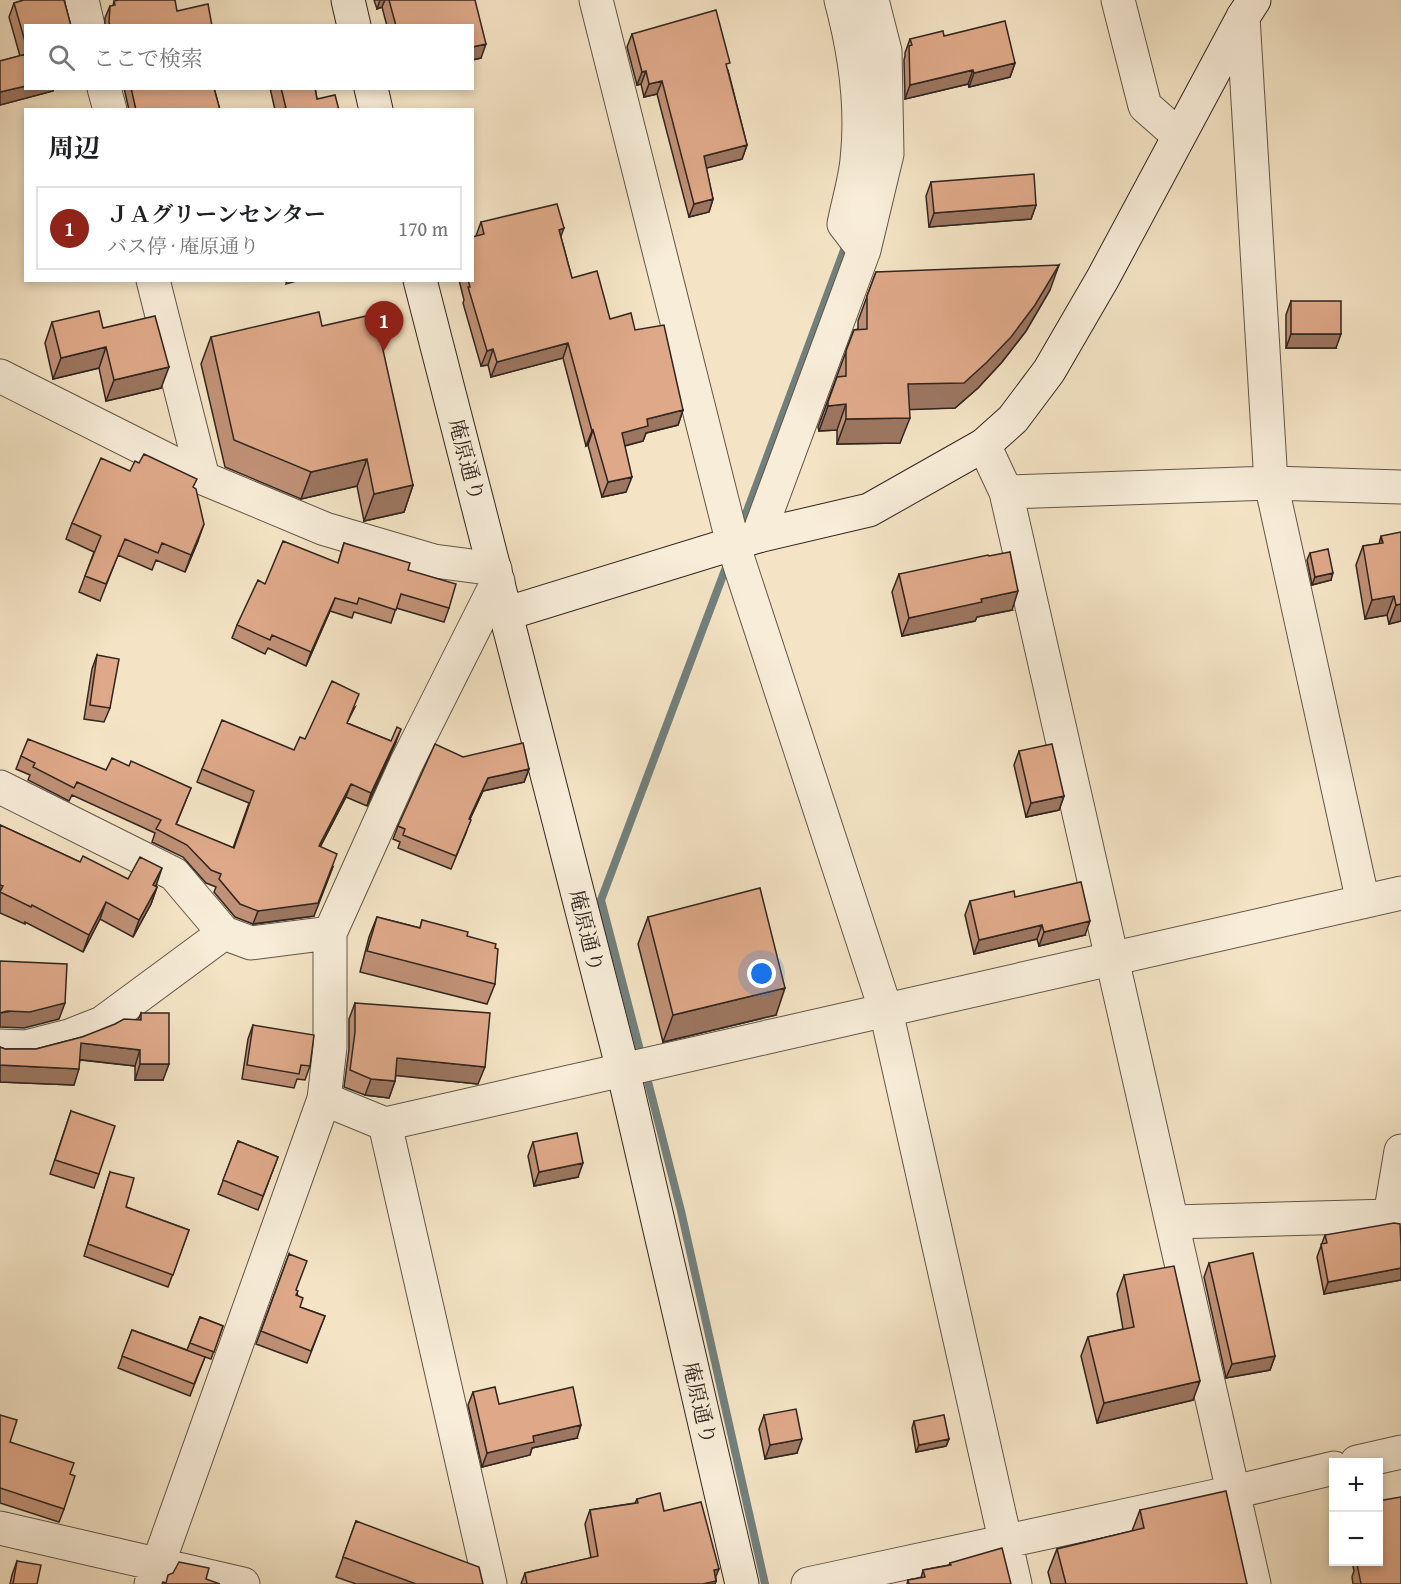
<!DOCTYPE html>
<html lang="ja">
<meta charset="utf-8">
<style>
:root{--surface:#fff;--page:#f6f6f6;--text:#202124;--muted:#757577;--line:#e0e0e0;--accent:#8f2418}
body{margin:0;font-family:"Gentium Book Plus","Noto Serif JP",serif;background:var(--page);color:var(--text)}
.controls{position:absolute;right:18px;bottom:18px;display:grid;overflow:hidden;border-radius:0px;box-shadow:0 3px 9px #0003}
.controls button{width:54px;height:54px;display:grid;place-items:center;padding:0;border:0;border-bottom:2px solid var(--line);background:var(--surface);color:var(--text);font:30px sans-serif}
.you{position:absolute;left:762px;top:974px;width:21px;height:21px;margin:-15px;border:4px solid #fff;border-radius:50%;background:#1a73e8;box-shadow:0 0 0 9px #1a73e833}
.badge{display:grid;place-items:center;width:39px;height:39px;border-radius:50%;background:var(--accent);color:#fff;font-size:20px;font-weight:700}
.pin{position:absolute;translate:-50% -50px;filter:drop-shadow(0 2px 3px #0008)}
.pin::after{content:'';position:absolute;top:32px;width:21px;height:18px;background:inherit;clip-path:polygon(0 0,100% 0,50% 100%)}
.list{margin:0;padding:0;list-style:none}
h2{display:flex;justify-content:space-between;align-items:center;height:78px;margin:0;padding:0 24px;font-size:26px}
h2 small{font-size:20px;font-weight:400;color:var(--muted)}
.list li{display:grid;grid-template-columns:39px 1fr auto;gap:18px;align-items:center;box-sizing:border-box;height:84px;margin:0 12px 12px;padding:0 12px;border:2px solid var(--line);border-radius:0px}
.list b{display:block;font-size:22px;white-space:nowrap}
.list p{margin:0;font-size:20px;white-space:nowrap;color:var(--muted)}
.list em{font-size:20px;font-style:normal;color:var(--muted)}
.icon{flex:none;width:33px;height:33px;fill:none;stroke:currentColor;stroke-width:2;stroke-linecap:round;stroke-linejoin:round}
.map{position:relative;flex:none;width:1401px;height:1584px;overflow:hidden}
.search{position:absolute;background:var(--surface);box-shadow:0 3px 9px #0003;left:24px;top:24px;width:450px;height:66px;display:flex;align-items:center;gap:15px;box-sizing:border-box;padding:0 21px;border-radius:0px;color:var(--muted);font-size:22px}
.panel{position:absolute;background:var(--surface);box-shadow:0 3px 9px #0003;left:24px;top:108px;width:450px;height:174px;border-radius:0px}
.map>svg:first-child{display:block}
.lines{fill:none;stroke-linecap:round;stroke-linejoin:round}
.stream{stroke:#72807d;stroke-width:8}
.street-casing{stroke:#625549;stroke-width:35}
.secondary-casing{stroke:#312520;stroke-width:35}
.street{stroke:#f8edd9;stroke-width:33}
.secondary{stroke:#f8edd9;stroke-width:33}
.wall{fill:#c09176;stroke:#312520;stroke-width:1.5}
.shaded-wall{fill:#9c7660;stroke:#312520;stroke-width:1.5}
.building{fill:#dfa989;stroke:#312520;stroke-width:1.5}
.labels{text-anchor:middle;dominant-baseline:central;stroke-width:4.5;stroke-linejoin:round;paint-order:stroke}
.street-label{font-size:21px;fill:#312520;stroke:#f8edd9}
</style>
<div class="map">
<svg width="1401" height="1584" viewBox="0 0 1401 1584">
<rect width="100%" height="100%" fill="#f4e4c5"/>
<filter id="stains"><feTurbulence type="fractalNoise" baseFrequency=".00333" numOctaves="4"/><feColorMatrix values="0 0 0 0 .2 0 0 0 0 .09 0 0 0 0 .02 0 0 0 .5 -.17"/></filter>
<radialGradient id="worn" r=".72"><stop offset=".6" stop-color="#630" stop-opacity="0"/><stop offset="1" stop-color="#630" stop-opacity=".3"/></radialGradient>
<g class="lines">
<path class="stream" d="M741 527 847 242
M642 1058 601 900 728 562
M645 1070 681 1211 765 1584"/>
<defs>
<path id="street" d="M82 0 88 26
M596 0 733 544 886 1011 1015 1584
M841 0C855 52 863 106 857 160 855 181 848 203 844 224L864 250
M1118 0 1145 106 1178 135
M1243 17 1271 483 1363 902
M104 88 110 110
M153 280 203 478
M0 376 203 478 325 529 434 561 495 569
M984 445 1006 492 1254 1584
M1006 492 1271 483 1401 487
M758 536 864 250 887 154 885 51 872 0
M0 787 174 874 224 933 251 943 330 933
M0 1046 26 1047 69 1036 102 1023 224 933
M324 1099 385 1124 1401 893
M385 1124 490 1584
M1390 1216 1401 1151
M1173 1222 1390 1216 1401 1219
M1357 1462 1401 1452
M0 1528 243 1584
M151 1584 324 1099 330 1047V933L406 764 498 581
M808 1584 1234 1492 1334 1468"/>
<path id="secondary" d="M348 0 354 26
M371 88 376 110
M420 280 623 1070 742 1584
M505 614 758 536 869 510 984 445 1013 419 1049 371 1103 278 1243 17 1254 0"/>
</defs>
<use href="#street" class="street-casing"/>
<use href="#secondary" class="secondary-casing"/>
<use href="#street" class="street"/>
<use href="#secondary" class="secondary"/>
</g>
<path class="wall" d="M24 0H64L71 26H26V88H54L53 91 0 105V61L20 56 9 17 14 3Z
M374 0H475L481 58 472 60V26H387L382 7 377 9Z
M114 1 177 11 212 26H105V18L110 6H113Z
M632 34 728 70 747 145 742 159 706 168 713 199 709 212 689 217 657 94 644 97 641 84 637 85 627 47Z
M944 36 1015 63 1010 77 969 87 968 84 905 99 904 60 905 56V53L910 39Z
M124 88H214L220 110H129Z
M270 88H315L317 99 339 110H275Z
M931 182 1036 205 1031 219 929 227 926 196Z
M481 222 561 237 572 278 610 319 635 330 683 410 678 425 646 433 643 441 625 446 626 492 602 497 588 445 586 446 563 358 491 377 488 365 481 366 463 303 464 300 459 280H472L476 236Z
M876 272 1050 290 1026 331 1002 362 978 388 955 408 909 409 900 443 837 444V430L819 431 818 427 854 330 858 329V321Z
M1291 301 1336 348H1286V315Z
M52 322 103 328 161 388 106 401 99 368 53 379 45 343Z
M322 326 413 485 404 512 364 521 357 486 301 499 225 467 201 364 211 337Z
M130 471 193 488 198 541 185 572 156 560 152 570 118 555 100 601 79 592 94 552 66 539 72 523Z
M1381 536 1401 621 1389 624 1387 615 1365 619 1356 565 1363 546 1379 544Z
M344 543 408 570 449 608 444 622 396 608 391 623 354 612 352 618 330 611 306 666 268 648 265 654 232 638 237 625 265 584 338 563Z
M1310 553 1331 580 1312 585 1307 560Z
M899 574 1012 610 977 617 975 621 902 636 892 592Z
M97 655 110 708 104 722 84 719 92 669Z
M355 707 347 723 391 741 396 742 367 806 346 797 320 847 314 916 253 924 235 917 214 892 216 887 206 883 183 857 152 842 155 833 72 795 69 801 28 780 30 775 16 769 21 756 106 770 129 766 191 788 176 825 233 848 249 803 197 782 202 769 294 750 305 739Z
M1019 751 1064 796 1059 810 1026 817 1014 765Z
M463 757 529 769 524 782 483 791 470 819 466 833 451 869 398 848 400 842 393 839 398 826Z
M0 825 80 862 128 879 157 887 151 904 133 937 100 919 83 952 25 922V924L0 913Z
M1015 897 1085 935 1039 946 1037 939 974 954 965 915 970 901Z
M377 917 420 928 422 920 467 936 495 984 487 1004 360 972 369 937Z
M648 917 776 1015 663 1042 638 944Z
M355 1003 478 1084 396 1075 395 1081 389 1098 365 1095 344 1087 349 1049V1019Z
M141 1013 163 1080H135V1066L80 1060 74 1085 0 1082V1047L5 1049H36L82 1037 138 1020Z
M253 1025 310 1066 305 1080 297 1079 294 1088 242 1079 248 1039Z
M71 1111 99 1174 94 1188 50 1174Z
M238 1141 278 1157 258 1210 218 1194Z
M533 1142 578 1177 534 1186 528 1156Z
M110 1172 126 1207 189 1230 168 1287 84 1256Z
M1325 1235 1401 1245V1280L1324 1294 1317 1257Z
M289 1254 300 1307 325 1316 307 1363 256 1344Z
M1209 1263 1275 1356 1270 1370 1226 1378 1204 1277Z
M1124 1275 1193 1400 1097 1423 1081 1356 1088 1337 1123 1329 1117 1294Z
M200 1317 223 1326 211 1359 205 1357 190 1396 118 1368 132 1330 187 1350Z
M473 1392 499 1404 577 1438 532 1448 530 1455 482 1467 468 1405Z
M0 1415 10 1442 70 1474 64 1509 59 1522 0 1503Z
M764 1415 797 1453 765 1459 759 1429Z
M914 1421 949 1439 946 1446 916 1452 912 1428Z
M637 1499 664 1511 716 1578V1581L715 1584H521L525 1573 591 1558 585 1524 590 1510 635 1503Z
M1140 1510 1247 1584H1051L1048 1572 1057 1549 1132 1531Z
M356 1521 483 1584H356L336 1577Z
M17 1561 37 1584H10L12 1575Z
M1352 1562H1378L1401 1584H1353L1352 1577 1354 1571Z
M950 1563 1011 1584H907L908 1580 921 1578 923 1570 949 1565Z"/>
<path class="shaded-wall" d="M380 0H385L382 7 377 9Z
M486 44 481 58 472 60V47Z
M1015 63 1010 77 969 87 974 73Z
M973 70 968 84 905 99 910 85Z
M646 71 641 84 637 85 642 72Z
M662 81 657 94 644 97 649 84Z
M26 86V88H54L53 91 0 105V92Z
M747 145 742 159 699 170 704 156Z
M713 199 709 212 689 217 694 204Z
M1036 205 1031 219 929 227 934 213Z
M564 228 558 244 559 230Z
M1059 265 1050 290 1026 331 1002 362 978 388 955 408 899 410 908 384Z
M287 280H300L286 284Z
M1291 334H1341L1336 348H1286Z
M568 343 563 358 491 377 497 362Z
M106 347 99 368 53 379 61 358Z
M493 349 488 365 481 366 487 351Z
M169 367 161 388 106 401 114 380Z
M846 404 837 430 819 431 828 406Z
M683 410 678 425 646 433 643 441 616 448 622 433 647 419Z
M910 418 900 443 837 444 846 419Z
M593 430 588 445 586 446 592 431Z
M367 459 357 486 301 499 311 472Z
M632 477 626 492 602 497 608 482Z
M413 485 404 512 364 521 374 494Z
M204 524 198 541 185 572 191 555Z
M1333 573 1331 580 1312 585 1315 577Z
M1018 591 1012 610 977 617 975 621 902 636 909 618 981 599Z
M1394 596 1387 615 1365 619 1372 600Z
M335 598 330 611 306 666 311 652Z
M1401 604V621L1389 624 1396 605Z
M401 729 396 742 367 806 371 793Z
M529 769 524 782 483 791 464 832 469 819 488 778Z
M351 784 346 797 314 859 319 846Z
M1064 796 1059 810 1026 817 1031 803Z
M333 867 314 916 253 924 258 911Z
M162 868 156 886 153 885Z
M157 887 151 904 133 937 139 920Z
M106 902 100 919 83 952 89 935Z
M1090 921 1085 935 1039 946 1044 932Z
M1042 925 1037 939 974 954 979 940Z
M785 988 776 1015 663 1042 673 1015Z
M65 1003 59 1019 24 1028 0 1027V1013Z
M81 1043 140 1050 135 1066 75 1059Z
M397 1058 485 1067 478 1084 391 1075Z
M140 1064H169L163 1080H135Z
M0 1065 79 1069 74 1085 0 1082Z
M371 1079 395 1081 389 1098 365 1095Z
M583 1163 578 1177 534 1186 539 1172Z
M1401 1268V1280L1324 1294 1328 1282Z
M1275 1356 1270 1370 1226 1378 1232 1364Z
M1200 1381 1193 1400 1097 1423 1104 1403Z
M581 1425 577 1438 532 1448 530 1455 482 1467 487 1453 533 1436Z
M802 1439 797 1453 765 1459 770 1445Z
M949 1439 946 1446 916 1452 919 1445Z
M719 1569 714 1581H716L715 1584H703L714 1570Z"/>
<path class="building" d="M24 0H64L71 26H26V45L14 3Z
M119 0H175L177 11 208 4 212 26H110L109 22 110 6 115 5 114 1Z
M389 0H475L486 44 472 47V26H396Z
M716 10 730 63 726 64 747 145 704 156 713 199 694 204 662 81 649 84 646 71 642 72 632 34Z
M1005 21 1015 63 974 73 973 70 910 85 909 46 912 45 910 39 943 31 944 36Z
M26 54V86L0 92V61Z
M131 88H214L220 110H136Z
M281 88H315L317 99 335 95 339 110H279L286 108Z
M1034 174 1036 205 934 213 931 182Z
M557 204 564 228 559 230 572 278 597 271 610 319 631 313 635 330 664 325 683 410 647 419 648 426 622 433 632 477 608 482 593 430 592 431 568 343 497 362 493 349 487 351 468 287H470L468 280H472V237L484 234 481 222Z
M1059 265 1035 305 1011 337 987 362 964 383 908 384 910 418 846 419V404L828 406V402L837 377 846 376V351L854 330 867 329V296L876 272Z
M1291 301H1341V334H1291Z
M99 311 103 328 155 316 169 367 114 380 106 347 61 358 52 322Z
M319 312 322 326 375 314 413 485 374 494 367 459 311 472 234 440 211 337Z
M144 454 197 479 193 487 196 489 204 524 191 555 162 543 158 553 125 539 106 584 85 576 101 536 72 523 101 458 130 471 135 461 139 463Z
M1401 532V604L1396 605 1394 596 1372 600 1363 546 1383 543 1381 536Z
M283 541 338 563 344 543 410 563 408 570 456 584 449 608 401 594 396 610 359 598 357 604 335 598 311 652 272 635 270 640 237 625 258 580 265 584Z
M1328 549 1333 573 1315 577 1310 553Z
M1010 552 1018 591 981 599 982 602 909 618 899 574 988 555 989 556Z
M97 655 119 659 110 708 90 705Z
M332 681 359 694 347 723 391 741 397 727 401 729 371 793 351 784 319 846 337 854 318 903 258 911 240 904 219 879 221 874 211 870 187 845 156 829 161 820 77 782 74 788 33 767 35 763 21 756 28 739 106 770 112 758 129 766 131 761 191 788 176 824 234 848 254 791 202 769 222 720 294 750 300 737 305 739Z
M523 743 529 769 488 778 469 819 471 820 456 856 403 835 405 829 398 826 435 744 463 757Z
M1052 744 1064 796 1031 803 1019 751Z
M0 825 80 862 83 856 128 879 140 857 162 868 153 885 157 887 139 920 106 902 89 935 32 905 31 907 0 892 3 886 0 885Z
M1081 882 1090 921 1044 932 1042 925 979 940 970 901 1014 891 1015 897Z
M760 888 785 988 673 1015 648 917Z
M377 917 420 928 422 920 468 932 467 936 496 944 495 948 498 949 495 984 367 951Z
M0 961 67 964 65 1003 30 1012 7 1011 0 1013Z
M355 1003 490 1013 485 1067 397 1058 395 1081 371 1079 350 1070 355 1032Z
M141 1013H169V1064H140V1050L81 1043 79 1069 0 1065V1047L5 1049H36L82 1037 115 1024 124 1019 141 1020Z
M253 1025 314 1035 310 1066 301 1065 299 1074 247 1065Z
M71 1111 115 1126 99 1174 55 1160Z
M577 1133 583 1163 539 1172 533 1142Z
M238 1141 278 1157 263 1196 223 1180Z
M110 1172 134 1178 126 1207 189 1230 173 1275 88 1244Z
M1394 1223 1400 1224 1401 1245V1268L1328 1282 1321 1244 1327 1243 1325 1235Z
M1253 1253 1275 1356 1232 1364 1209 1263Z
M289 1254 307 1261 296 1290 298 1291 296 1295 303 1298 300 1307 325 1316 311 1351 261 1331Z
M1174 1266 1200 1381 1104 1403 1088 1337 1134 1327 1124 1275Z
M200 1317 223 1326 214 1352 190 1343Z
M132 1330 205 1357 194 1384 122 1356Z
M495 1387 499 1404 573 1387 581 1425 533 1436 534 1442 487 1453 473 1392Z
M796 1409 802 1439 770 1445 764 1415Z
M0 1415 17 1420 10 1442 74 1463 70 1474 75 1476 64 1509 0 1488Z
M944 1415 949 1439 919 1445 914 1421Z
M1226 1491 1247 1584H1066L1057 1549 1144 1528 1140 1510Z
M660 1493 664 1511 701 1502 719 1569 714 1570 716 1581 703 1584H527L525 1573 598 1556 590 1510 638 1503 637 1499Z
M1401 1497V1584H1361L1357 1564 1360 1563V1562H1378V1501Z
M356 1521 479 1567 483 1584H416L343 1557Z
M1002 1548 1011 1584H909L908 1580 925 1577 923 1570 951 1565 950 1563Z
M17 1561 41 1565 37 1584H13Z
M179 1562 209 1568 206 1579 220 1584H162L163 1582 166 1583 168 1575 173 1573Z"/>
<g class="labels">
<g class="street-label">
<text transform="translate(467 460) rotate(75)">庵原通り</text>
<text transform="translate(587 931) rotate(76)">庵原通り</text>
<text transform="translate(700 1403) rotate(77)">庵原通り</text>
</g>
</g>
<rect width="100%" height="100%" filter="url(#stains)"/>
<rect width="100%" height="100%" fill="url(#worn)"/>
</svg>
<div class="controls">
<button>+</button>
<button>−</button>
</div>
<div class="you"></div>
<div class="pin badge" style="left:384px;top:351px">1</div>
<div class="search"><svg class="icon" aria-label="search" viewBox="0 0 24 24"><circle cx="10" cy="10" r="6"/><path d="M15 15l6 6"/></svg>ここで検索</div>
<section class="panel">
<h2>周辺<small></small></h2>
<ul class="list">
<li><span class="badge">1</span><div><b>ＪＡグリーンセンター</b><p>バス停 · 庵原通り</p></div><em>170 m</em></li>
</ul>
</section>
</div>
